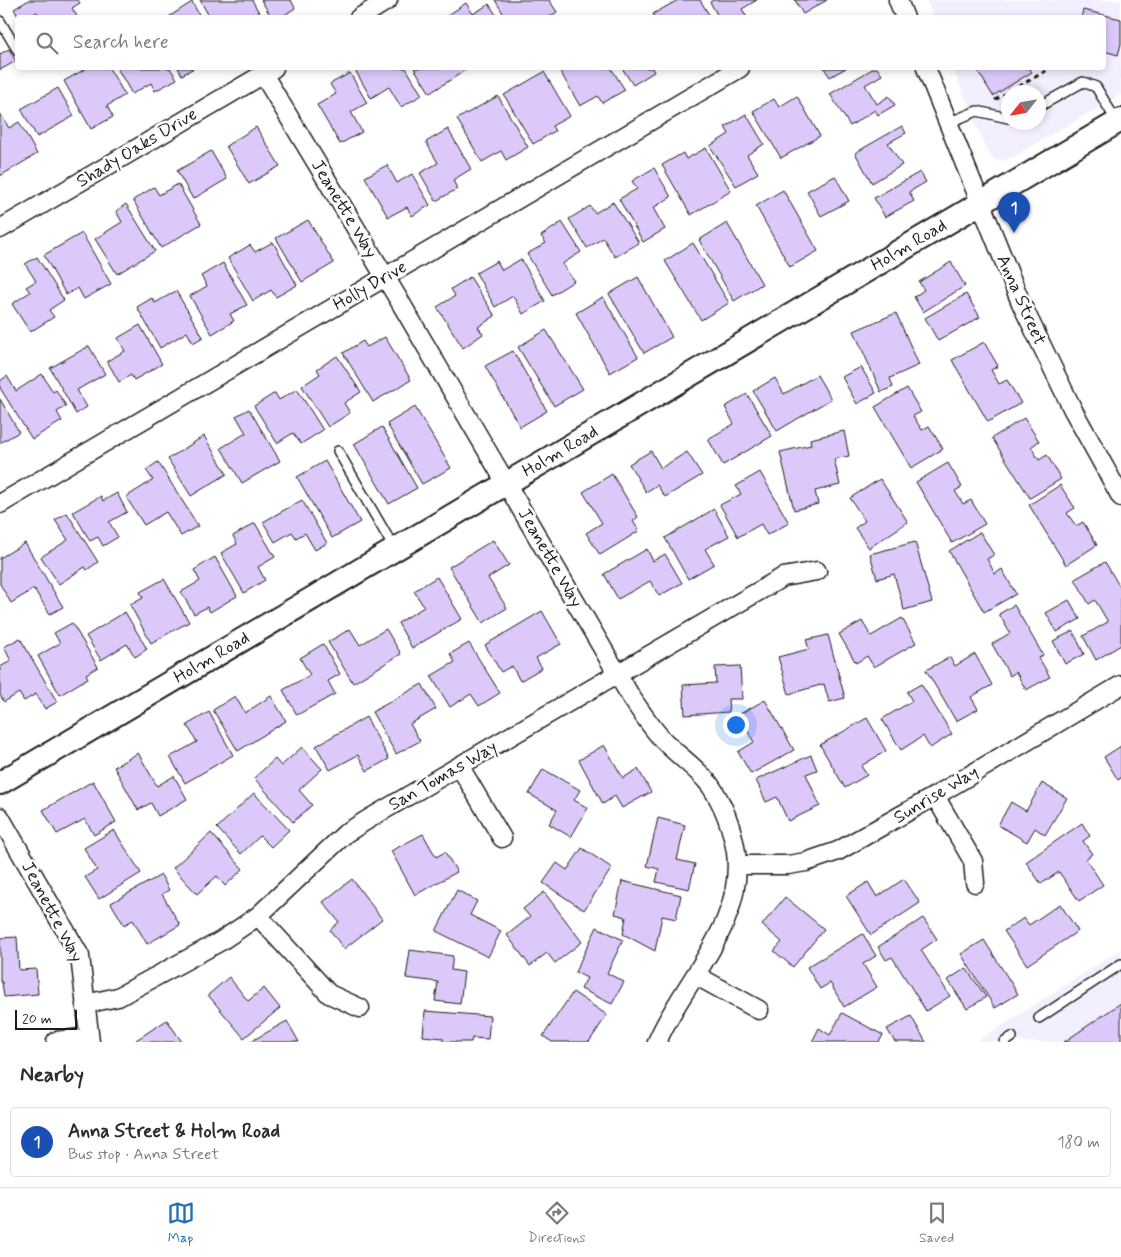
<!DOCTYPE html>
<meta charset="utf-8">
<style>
:root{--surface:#fff;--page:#f2f2f3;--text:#2b2b33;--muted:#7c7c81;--line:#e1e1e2;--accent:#1f6fb2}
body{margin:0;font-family:Mynerve,sans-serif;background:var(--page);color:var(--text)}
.compass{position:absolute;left:1001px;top:85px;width:45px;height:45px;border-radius:50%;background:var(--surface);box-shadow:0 2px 8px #0003;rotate:239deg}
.scale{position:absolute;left:15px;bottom:12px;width:62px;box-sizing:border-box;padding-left:5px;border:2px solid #1c1c1c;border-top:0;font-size:14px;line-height:18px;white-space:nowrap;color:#1c1c1c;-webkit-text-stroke:4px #fff;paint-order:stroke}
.you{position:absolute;left:735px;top:724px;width:18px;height:18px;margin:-12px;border:4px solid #fff;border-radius:50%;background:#1a73e8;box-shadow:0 0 0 8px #1a73e833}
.badge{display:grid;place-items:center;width:32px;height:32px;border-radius:50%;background:var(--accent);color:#fff;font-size:16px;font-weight:700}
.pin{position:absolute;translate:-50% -41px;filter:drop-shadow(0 1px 2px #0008)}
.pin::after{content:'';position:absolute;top:26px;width:18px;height:15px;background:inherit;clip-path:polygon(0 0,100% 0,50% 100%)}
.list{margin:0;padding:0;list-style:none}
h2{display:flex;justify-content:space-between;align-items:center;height:65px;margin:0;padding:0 20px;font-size:21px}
h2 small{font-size:16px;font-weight:400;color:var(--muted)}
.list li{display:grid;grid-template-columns:32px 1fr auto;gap:15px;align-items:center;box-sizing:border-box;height:70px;margin:0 10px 10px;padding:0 10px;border:1px solid var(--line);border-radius:5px}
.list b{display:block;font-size:19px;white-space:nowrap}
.list p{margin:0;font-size:16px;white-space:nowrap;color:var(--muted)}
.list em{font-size:16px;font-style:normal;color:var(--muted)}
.icon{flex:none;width:28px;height:28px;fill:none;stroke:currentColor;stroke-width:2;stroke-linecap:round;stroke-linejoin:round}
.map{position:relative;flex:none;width:1121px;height:1042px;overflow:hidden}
.search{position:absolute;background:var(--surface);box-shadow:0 2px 8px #0003;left:15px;right:15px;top:15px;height:55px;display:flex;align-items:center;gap:12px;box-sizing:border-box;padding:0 18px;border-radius:5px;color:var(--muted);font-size:19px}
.sheet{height:145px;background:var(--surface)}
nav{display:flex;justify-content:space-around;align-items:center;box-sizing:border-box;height:70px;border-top:1px solid var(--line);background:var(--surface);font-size:14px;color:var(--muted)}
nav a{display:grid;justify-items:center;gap:2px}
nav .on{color:var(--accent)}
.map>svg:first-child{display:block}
.built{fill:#f4effe;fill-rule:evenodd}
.building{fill:#dcc9fa;stroke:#1c1c1c}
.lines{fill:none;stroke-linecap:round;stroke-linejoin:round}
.service-casing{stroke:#1c1c1c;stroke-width:12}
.minor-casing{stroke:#1c1c1c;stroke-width:21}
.tertiary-casing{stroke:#1c1c1c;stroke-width:26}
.path{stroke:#1c1c1c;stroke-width:3;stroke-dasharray:5 4;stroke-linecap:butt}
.service{stroke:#fff;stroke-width:9}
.minor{stroke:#fff;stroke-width:18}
.tertiary{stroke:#fff;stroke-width:22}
.labels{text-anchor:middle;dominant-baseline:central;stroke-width:5;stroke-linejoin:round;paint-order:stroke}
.street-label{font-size:18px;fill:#1c1c1c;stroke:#fff}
</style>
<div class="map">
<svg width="1121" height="1042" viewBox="0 0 1121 1042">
<rect width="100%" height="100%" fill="#fff"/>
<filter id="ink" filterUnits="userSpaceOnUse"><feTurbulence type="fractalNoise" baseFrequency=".02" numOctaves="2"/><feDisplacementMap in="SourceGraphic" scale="10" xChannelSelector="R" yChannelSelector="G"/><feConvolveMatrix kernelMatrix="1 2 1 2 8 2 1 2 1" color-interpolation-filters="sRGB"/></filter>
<g filter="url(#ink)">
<path class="built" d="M926 0H1121V94L1013 157 1000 161 994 159 986 149 953 68H1104V18L933 17ZM1008 92H1038V122H1008Z
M1121 949V1042H976Z"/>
<path class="building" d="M29 0H78L80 3 72 8 78 18H40L37 12 27 18H19L14 9Z
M200 0H252L262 18H210Z
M261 0H291L295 8 280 18H272Z
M495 0H549L557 12 548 18H506Z
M678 0H700L711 18H655L653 14Z
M713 0H757L742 9 747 18H719L710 2Z
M795 0H827L803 14Z
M192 2 201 18H167Z
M466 3 473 14 489 4 498 18H444Z
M1083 10 1121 19V44L1118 55 1104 51V18H1081Z
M9 49 16 61 0 70V54Z
M87 68H109L125 95 107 106 113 117 91 129 64 81Z
M117 68H170L177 79 155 91 151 83 132 94Z
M178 68H194L182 75Z
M359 68H406L422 95 401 107 389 87 371 98 355 70Z
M414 68H469L430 93Z
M558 68H611L625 90 602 103 598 96 580 106Z
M622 68H652L654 72 633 85Z
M824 68H846L830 77Z
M874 68H877L882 75 865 85 877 104 889 96 895 105 878 115 875 110 850 126 830 94Z
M976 68H1029L1032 72 993 96Z
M544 72 570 116 552 126 555 131 533 144 504 95Z
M350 73 367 103 351 112 362 132 340 144 317 105 336 94 330 84Z
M58 88 74 116 37 137 21 109Z
M498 96 528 147 506 160 501 151 482 162 457 119Z
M797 96 820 136 781 158 753 111 774 99 779 107Z
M0 113 9 128 19 122 37 154 0 176Z
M746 114 764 144 747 155 758 173 736 186 710 146 729 134 725 127Z
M902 126 906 133 888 143 902 165 872 183 855 153Z
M256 127 280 166 249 184 226 146Z
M448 129 471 169 453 180 457 189 436 201 420 173 438 163 426 142Z
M706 148 731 191 691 215 662 165 683 153 686 159Z
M211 151 227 179 193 199 177 171Z
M387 165 397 183 412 174 430 205 412 216 407 207 388 217 365 177Z
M654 168 671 197 653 208 665 229 643 242 619 199 637 189 632 181Z
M920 172 926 182 909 192 914 201 885 217 874 198Z
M835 176 849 201 821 216 807 191Z
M178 184 201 224 161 248 133 200 154 187 159 195Z
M783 190 818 251 790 267 756 206Z
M613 202 639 243 615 257 603 238 587 248 569 219 590 206 595 213Z
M126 204 155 251 117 274 95 239 122 222 116 211Z
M308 220 334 263 302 282 276 238Z
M562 222 581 252 562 264 574 281 552 295 527 254 546 243 541 236Z
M727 223 762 284 734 301 699 240Z
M82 233 111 284 84 299 78 288 66 295 44 255Z
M273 242 297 285 276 297 271 290 253 301 228 258 250 245 255 252Z
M693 243 729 303 701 320 665 261Z
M37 257 64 300 49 310 54 317 30 332 12 304 30 292 26 287 36 281 25 264Z
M521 259 545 301 523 314 513 296 495 307 476 273 497 261 502 270Z
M951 262 965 286 923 312 914 297 924 290 919 282Z
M223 263 247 305 230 314 234 321 212 334 190 296 207 286 201 276Z
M470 277 495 316 478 327 483 334 463 348 437 307 455 296 451 289Z
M638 277 672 337 644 353 609 294Z
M176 291 203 337 193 343 187 332 160 348 137 307 152 298 155 303Z
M966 294 980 317 938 341 925 318Z
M603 297 638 357 610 373 576 313Z
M896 313 919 365 890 378 893 387 881 392 854 331Z
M140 325 162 364 134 380 131 375 119 382 107 361 125 351 118 338Z
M546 330 583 389 554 406 518 347Z
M385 337 411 380 373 402 343 353 363 341 367 347Z
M984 342 998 366 991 370 999 384 1007 380 1021 403 988 422 952 360Z
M89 346 105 374 77 390 87 407 76 414 50 368Z
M513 351 547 411 520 427 485 366Z
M337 356 361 392 344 403 350 413 328 427 302 386 320 374 317 369Z
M861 367 876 393 857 404 842 377Z
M42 374 53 392 56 390 66 406 57 412 62 421 32 439 0 388V381L7 376 16 391Z
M817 375 831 399 777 431 753 391 775 378 784 394Z
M907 388 921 412 913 416 922 430 929 426 943 449 911 468 875 407Z
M297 389 323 430 301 444 293 433 277 443 254 406 275 393 279 400Z
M747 394 772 436 723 465 708 439 734 424 725 407Z
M0 399 19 432 0 443Z
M415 407 451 468 422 484 387 424Z
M249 409 280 461 242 483 221 448 246 433 236 416Z
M1024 418 1039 441 1031 447 1039 460 1047 455 1061 479 1030 498 992 438Z
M382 427 417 488 389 504 354 444Z
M844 431 849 456 834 459 840 485 815 491 818 504 794 510 780 452 811 445 810 439Z
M204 436 227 474 191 496 168 459Z
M651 451 661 468 687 452 702 475 665 497 657 485 646 492 629 464Z
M325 461 360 522 332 538 297 477Z
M158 462 198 526 181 536 166 512 144 525 126 497 153 480 146 470Z
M948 463 962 487 955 491 963 504 971 500 985 524 952 543 916 482Z
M760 472 789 523 767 535 761 524 738 537 720 505 741 494 736 486Z
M612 474 638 517 633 521 639 531 600 555 586 533 602 523 583 492Z
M880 479 908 522 869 548 855 528 865 521 850 498Z
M1060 485 1075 508 1067 513 1076 526 1083 522 1097 545 1066 565 1029 505Z
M117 493 127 512 109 522 118 537 103 546 98 537 90 541 73 512 101 496 103 501Z
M302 500 327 543 315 550 305 533 296 538 292 532 275 542 263 522Z
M714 509 729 536 705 549 714 564 688 579 665 538Z
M67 513 98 562 87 570 85 567 59 584 41 557 68 540 55 520Z
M255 523 275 557 258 567 265 580 244 593 221 553 237 544 233 536Z
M980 532 994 555 987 559 995 574 1002 569 1016 594 984 612 949 551Z
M493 540 509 565 488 578 507 608 483 623 449 567Z
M915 542 932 602 904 610 894 574 877 579 870 554Z
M25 543 63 607 50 614 34 589 11 603 0 584V558Z
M647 549 653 561 665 554 682 583 659 596 650 581 618 599 604 574Z
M215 557 237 596 210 612 207 607 194 614 181 592 200 581 194 570Z
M1105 562 1121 589V645L1096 660 1083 636 1108 622 1095 600 1089 604 1075 579Z
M437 577 462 619 412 648 398 623 424 607 414 591Z
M164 579 189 622 151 643 130 605 143 598 140 592Z
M1069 600 1080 619 1057 632 1046 613Z
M1014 605 1043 655 1039 658 1050 677 1026 690 1016 672 1010 676 992 644 1010 633 999 614Z
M542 611 561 644 536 658 542 668 520 681 512 666 501 672 485 645Z
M125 612 147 649 135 657 127 644 101 660 86 636Z
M902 618 916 643 874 667 867 656 856 663 839 634 862 621 871 636Z
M72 623 98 667 86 674 88 678 60 695 38 656 60 643 54 633Z
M350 629 360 645 386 629 401 654 353 683 328 642Z
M1073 631 1084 654 1065 664 1053 641Z
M828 635 845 698 829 702 824 684 789 694 778 657 809 649 806 640Z
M20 638 57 702 45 709 36 694 24 701 19 693 4 702 0 695V667L11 661 4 647Z
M469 643 500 693 479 706 471 694 450 707 431 676 455 662 450 654Z
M323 644 340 674 328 681 335 694 297 715 283 690 310 675 300 658Z
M975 654 992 685 971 697 978 709 956 721 926 670 950 657 955 666Z
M740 666 742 699H728L729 712 685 715 683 685 716 683 715 667Z
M422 684 436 709 410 724 420 741 396 754 372 712Z
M921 684 952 734 930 748 923 736 901 750 882 719 912 701 907 692Z
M235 696 245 713 271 696 286 721 238 751 213 710Z
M765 700 794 750 751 774 738 752 754 742 738 715Z
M209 712 233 755 185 783 170 757 197 742 187 725Z
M366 717 389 759 367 771 358 755 330 770 316 746Z
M867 718 886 751 861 766 867 775 845 788 820 745Z
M604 745 623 778 638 769 651 792 622 808 615 796 603 804 579 760Z
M1121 746V778L1118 780 1104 757Z
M302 747 322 769 299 790 312 805 293 822 254 778 275 759 281 766Z
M138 753 157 786 174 776 187 799 158 816 151 803 138 810 114 767Z
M811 755 817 770 806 774 820 806 788 821 777 797 766 802 756 780Z
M543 769 580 790 574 800 588 808 571 837 549 824 557 810 529 794Z
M93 781 116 822 94 835 85 819 57 834 43 810Z
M1042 783 1067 798 1045 835 1035 828 1027 842 998 825 1011 802 1026 811Z
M254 793 289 830 271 847 260 836 241 854 217 828Z
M658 818 685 825 677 860 695 864 689 889 656 882 659 869 647 866Z
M1082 823 1090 836 1083 841 1092 854 1086 859 1103 885 1079 901 1059 872 1041 884 1026 862Z
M114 830 141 873 99 899 85 877 97 870 84 848Z
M211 833 243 869 225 886 217 876 197 894 173 868Z
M423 834 436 857 445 852 457 872 415 895 391 851Z
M582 848 612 868 584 910 543 883 557 863 567 870Z
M161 875 169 890 162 894 180 925 147 944 133 920 124 925 111 903Z
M352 879 382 919 344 949 330 930 339 922 323 902Z
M904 879 920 903 871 935 846 896 868 882 877 897Z
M622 881 681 895 676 919 662 916 655 951 623 934 626 917 615 914Z
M457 890 477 901 470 915 501 931 488 957 436 931Z
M544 892 582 942 555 963 547 953 530 966 507 935 530 917 523 909Z
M785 897 824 929 793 967 774 951 782 942 762 925Z
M1060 904 1078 931 1027 965 1004 931 1024 918 1029 925Z
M923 918 937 939 921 950 950 996 926 1011 892 957 886 960 878 947Z
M597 927 623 940 607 973 624 982 612 1004 581 989 587 978 575 972Z
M863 934 876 956 863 964 877 987 844 1007 830 983 820 989 807 967Z
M17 937 19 970 36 969 38 994 4 997 2 982H0V938Z
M984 940 1018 994 995 1008 961 954Z
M410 950 453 956 451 970 464 972 460 1004 435 1001 438 982 406 978Z
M966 968 986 997 967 1009 948 980Z
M229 977 248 1001 264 988 280 1008 244 1038 208 995Z
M573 992 607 1015 589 1042H552L543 1036Z
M1121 1003V1042H1064Z
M425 1011 490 1016 488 1039 472 1038 471 1042H443V1038L423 1036Z
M842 1013 883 1035 879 1042H812L819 1028 830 1035Z
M911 1016 926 1042H895L887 1029Z
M167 1020 182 1042H138L136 1040Z
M287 1021 299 1042H250Z"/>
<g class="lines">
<defs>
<path id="service" d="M0 21 18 51
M1038 107 1083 82 1096 87 1117 122
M948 123 977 111 1008 118
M338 451 394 548
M1039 1018 1121 964
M1005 1042 1012 1037"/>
<path id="minor" d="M898 0 905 18
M359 18 388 0
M926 68 1021 303 1073 410 1121 497
M263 74 399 300 631 697C641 712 651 727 663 740 678 756 697 768 710 785 724 805 732 828 736 852 745 927 684 978 657 1042
M0 229 274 68
M0 504 740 68
M460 767 502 838
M935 796 973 861 975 883
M0 817 80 956 90 1042
M737 865H788L806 862 838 851 935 796 1121 685
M258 916 329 994 360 1008
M697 976 759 1010
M85 1004 118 997 221 941 258 916 346 833 372 817 783 577 817 571
M56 1041 89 1037"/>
<g id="tertiary">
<path id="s1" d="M0 783 1121 120"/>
</g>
</defs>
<use href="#service" class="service-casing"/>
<use href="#minor" class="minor-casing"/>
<use href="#tertiary" class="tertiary-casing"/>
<path class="path" d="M995 100 1051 68"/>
<use href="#service" class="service"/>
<use href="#minor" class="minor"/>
<use href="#tertiary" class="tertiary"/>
</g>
</g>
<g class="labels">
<g class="street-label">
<text transform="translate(137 148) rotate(-31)">Shady Oaks Drive</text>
<text transform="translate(344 209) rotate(59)">Jeanette Way</text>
<text stroke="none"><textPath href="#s1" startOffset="1056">Holm Road</textPath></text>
<text transform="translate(370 286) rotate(-30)">Holly Drive</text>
<text transform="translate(1021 300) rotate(66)">Anna Street</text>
<text stroke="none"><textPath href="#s1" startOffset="651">Holm Road</textPath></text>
<text transform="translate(550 558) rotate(60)">Jeanette Way</text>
<text stroke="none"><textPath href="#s1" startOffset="246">Holm Road</textPath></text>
<text transform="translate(443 776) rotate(-30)">San Tomas Way</text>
<text transform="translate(936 795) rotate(-31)">Sunrise Way</text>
<text transform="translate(52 912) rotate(62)">Jeanette Way</text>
</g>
</g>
</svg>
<svg class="compass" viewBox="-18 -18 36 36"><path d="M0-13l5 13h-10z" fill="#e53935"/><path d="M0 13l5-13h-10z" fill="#7c7c81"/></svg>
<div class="scale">20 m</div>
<div class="you"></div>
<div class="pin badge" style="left:1014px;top:233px;background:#1a4fb4">1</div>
<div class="search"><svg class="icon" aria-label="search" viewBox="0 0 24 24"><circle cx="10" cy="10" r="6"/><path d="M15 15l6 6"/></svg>Search here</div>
</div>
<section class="sheet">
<h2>Nearby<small></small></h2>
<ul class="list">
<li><span class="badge" style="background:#1a4fb4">1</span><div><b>Anna Street &amp; Holm Road</b><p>Bus stop · Anna Street</p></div><em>180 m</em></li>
</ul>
</section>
<nav>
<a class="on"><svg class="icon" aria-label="map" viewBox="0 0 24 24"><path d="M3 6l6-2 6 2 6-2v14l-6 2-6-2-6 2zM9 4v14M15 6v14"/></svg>Map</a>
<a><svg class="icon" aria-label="directions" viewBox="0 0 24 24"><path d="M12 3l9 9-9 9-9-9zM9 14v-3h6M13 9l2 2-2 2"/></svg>Directions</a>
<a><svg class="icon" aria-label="saved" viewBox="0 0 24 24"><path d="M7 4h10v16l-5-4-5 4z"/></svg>Saved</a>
</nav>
